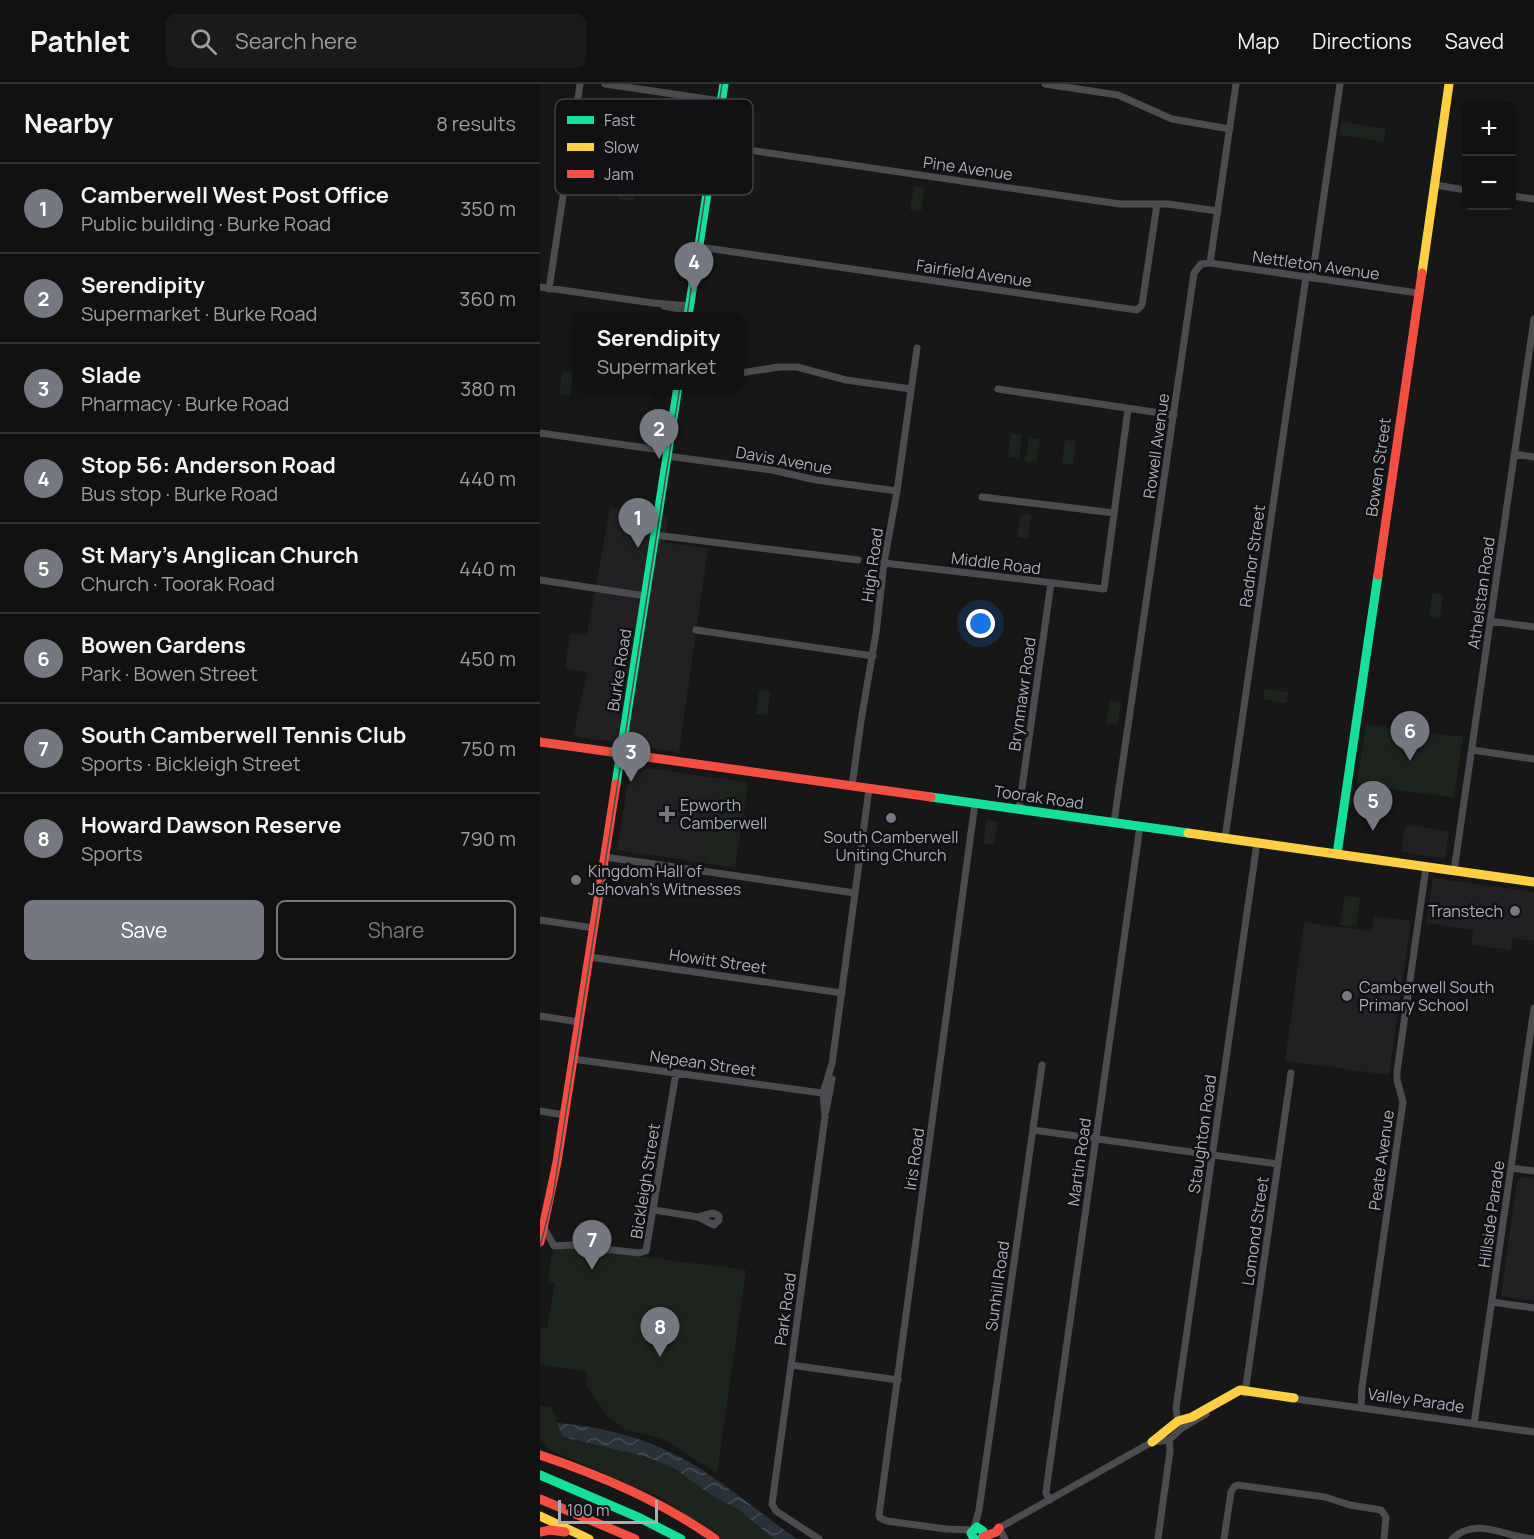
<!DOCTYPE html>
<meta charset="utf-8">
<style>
:root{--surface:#111;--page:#1a1a1a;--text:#f1f3f6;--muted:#9c9d9f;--line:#303131;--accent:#757880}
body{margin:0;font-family:Manrope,sans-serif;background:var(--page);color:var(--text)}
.controls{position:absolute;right:18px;top:18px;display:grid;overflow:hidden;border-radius:9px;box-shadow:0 3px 15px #0003}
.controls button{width:54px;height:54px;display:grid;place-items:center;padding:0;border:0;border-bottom:2px solid var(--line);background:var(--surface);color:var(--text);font:30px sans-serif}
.scale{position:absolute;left:18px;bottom:15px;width:100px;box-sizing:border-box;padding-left:6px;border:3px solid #a8adb8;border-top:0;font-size:16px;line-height:21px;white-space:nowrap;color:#a8adb8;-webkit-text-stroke:4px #111113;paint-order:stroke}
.you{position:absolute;left:441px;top:540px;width:21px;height:21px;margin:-15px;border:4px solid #fff;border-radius:50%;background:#1a73e8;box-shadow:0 0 0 9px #1a73e833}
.badge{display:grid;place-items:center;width:39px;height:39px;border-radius:50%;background:var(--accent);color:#fff;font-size:20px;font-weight:700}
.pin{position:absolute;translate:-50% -50px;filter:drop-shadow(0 2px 3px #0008)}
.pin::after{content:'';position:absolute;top:32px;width:21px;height:18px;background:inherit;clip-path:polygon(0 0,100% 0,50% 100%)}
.popup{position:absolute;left:33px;top:228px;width:171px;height:78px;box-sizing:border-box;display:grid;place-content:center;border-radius:9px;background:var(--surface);filter:drop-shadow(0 2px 4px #0005);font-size:20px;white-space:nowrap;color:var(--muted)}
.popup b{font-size:22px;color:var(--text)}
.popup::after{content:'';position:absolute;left:50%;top:100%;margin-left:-12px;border:12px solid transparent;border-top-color:var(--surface)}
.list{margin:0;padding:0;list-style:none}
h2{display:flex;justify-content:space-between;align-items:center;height:78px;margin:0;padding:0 24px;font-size:26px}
h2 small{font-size:20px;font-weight:400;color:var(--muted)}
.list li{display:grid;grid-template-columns:39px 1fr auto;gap:18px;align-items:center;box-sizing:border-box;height:90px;padding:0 24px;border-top:2px solid var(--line)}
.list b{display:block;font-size:22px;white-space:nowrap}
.list p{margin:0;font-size:20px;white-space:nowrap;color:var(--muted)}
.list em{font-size:20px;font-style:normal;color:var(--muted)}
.actions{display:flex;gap:12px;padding:18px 24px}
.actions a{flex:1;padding:14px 0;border:2px solid var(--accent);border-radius:9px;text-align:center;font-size:21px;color:var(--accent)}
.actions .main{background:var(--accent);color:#fff}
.icon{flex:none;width:33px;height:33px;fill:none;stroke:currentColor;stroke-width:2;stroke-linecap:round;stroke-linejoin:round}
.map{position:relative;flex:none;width:994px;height:1455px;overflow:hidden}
header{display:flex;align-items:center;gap:36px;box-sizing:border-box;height:84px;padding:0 30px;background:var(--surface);border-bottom:2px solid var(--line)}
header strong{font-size:28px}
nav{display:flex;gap:33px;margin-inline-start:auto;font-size:21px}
.search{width:420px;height:54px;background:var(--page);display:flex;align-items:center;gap:15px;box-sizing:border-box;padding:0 21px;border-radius:9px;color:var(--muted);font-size:22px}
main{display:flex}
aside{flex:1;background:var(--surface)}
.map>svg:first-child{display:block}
.built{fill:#212123}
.green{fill:#1d241e}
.water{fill:url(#water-waves)}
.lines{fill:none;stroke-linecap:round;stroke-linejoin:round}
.street{stroke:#4b4c50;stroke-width:7}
.fast{stroke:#16e098;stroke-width:9}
.slow{stroke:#ffcf43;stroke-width:9}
.jam{stroke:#f24e42;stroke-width:9}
.tram{stroke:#4b4c4f;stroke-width:1.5}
.poi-dot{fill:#757880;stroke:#111113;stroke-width:2}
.labels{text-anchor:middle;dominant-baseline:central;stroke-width:5;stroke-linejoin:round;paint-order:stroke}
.street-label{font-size:16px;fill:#a8adb8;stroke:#111113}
.poi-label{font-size:16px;fill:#a8adb8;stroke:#111113;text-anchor:start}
.key{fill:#111113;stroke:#3e4045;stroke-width:1.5}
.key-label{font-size:16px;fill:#a8adb8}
</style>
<header>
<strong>Pathlet</strong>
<div class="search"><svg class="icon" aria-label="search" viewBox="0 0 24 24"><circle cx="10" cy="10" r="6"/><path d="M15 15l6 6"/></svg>Search here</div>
<nav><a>Map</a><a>Directions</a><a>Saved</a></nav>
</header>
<main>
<aside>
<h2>Nearby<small>8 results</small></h2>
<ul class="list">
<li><span class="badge">1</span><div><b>Camberwell West Post Office</b><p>Public building · Burke Road</p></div><em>350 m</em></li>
<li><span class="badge">2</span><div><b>Serendipity</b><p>Supermarket · Burke Road</p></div><em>360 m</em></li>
<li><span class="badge">3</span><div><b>Slade</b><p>Pharmacy · Burke Road</p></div><em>380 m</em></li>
<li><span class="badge">4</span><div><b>Stop 56: Anderson Road</b><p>Bus stop · Burke Road</p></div><em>440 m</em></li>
<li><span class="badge">5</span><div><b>St Mary's Anglican Church</b><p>Church · Toorak Road</p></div><em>440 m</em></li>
<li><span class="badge">6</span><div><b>Bowen Gardens</b><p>Park · Bowen Street</p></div><em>450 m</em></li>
<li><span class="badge">7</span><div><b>South Camberwell Tennis Club</b><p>Sports · Bickleigh Street</p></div><em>750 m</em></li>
<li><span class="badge">8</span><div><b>Howard Dawson Reserve</b><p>Sports</p></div><em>790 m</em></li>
</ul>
<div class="actions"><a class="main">Save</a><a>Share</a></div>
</aside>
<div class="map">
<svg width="994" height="1455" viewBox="0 0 994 1455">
<defs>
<pattern id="water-waves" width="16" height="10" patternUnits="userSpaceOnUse" patternTransform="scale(1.5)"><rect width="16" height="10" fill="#2a3239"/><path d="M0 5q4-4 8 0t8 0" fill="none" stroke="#464d54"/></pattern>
</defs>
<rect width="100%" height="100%" fill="#171717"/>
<path class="built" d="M70 424 128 432 125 459 168 464 139 668 33 652 47 588 25 584 30 549 47 551Z
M94 682 177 694 164 779 77 766 90 685Z
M865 741 909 747 905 775 861 768Z
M893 794 994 808V857L973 854 971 866 931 861 933 846 886 839Z
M834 832 871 837 849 991 745 977 764 838 831 847Z
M981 1093 994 1095V1217L961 1212 977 1096Z"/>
<path class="green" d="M801 38 846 45 844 58 800 51Z
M82 85 97 87 93 117 78 115Z
M374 102 385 104 381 127 370 126Z
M22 287 33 288 30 312 19 310Z
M471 349 482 351 479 374 468 373Z
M489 354 500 355 496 379 485 377Z
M525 356 536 357 533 381 522 380Z
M481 430 491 431 488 455 477 453Z
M892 509 903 511 900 535 889 533Z
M725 605 748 608 747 619 723 615Z
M219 606 230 608 227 631 216 630Z
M570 616 581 618 578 641 566 639Z
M826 640 923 653 914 714 817 700Z
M177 694 208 698 195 784 164 779Z
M447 736 458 738 454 761 443 760Z
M805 812 820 814 816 843 800 841Z
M22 1163 206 1186 177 1389 123 1355 84 1345 67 1332 46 1300 47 1288 0 1280 1 1244H7L15 1199 8 1197 11 1173 15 1164Z
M0 1322 11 1323 23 1353 107 1373 135 1385 174 1413 198 1425 234 1455H181L121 1414 10 1366 0 1355Z"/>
<path class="water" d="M17 1339C56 1342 98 1352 132 1369 177 1391 216 1427 257 1455H234L198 1425 174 1413 135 1385 107 1373 23 1353Z"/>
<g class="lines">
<path class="street" d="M65 0 181 17
M505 0 578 11 632 35 690 45
M174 61 580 120H628L678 127
M895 101 926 106
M972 112 994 115
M159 163 597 226 602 221 617 120
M670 179 878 209
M772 194 800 0
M0 203 113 219 150 222
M9 205 40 0
M124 222 149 227
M200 289 239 283H257L306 296 371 305
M458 305 634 331
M0 349 128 367
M974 370 994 373
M127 372 232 386 276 396 357 407
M442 413 574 429
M115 451 318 476
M344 479 564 505 588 325
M0 496 106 512
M950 537 994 543
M156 546 333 572
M932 666 994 675
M312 702 321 637 336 549 344 479 357 407 377 264
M479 725 511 499
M574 738 654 189 661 180 670 179 696 0
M685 754 766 193
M65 773 315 809
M914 787 994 235
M0 836 54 844
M50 873 302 909
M0 932 39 938
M33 975 289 1010
M0 1027 24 1031
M286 1027 292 995
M493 1046 738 1080
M971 1084 994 1087
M114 1126 158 1133 173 1129 179 1132V1136L174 1141 158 1133
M4 1144 14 1162 31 1161 99 1169 106 1167 136 989
M952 1218 994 1224
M251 1281 358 1296
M705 1309 751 989
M749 1314 994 1348
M821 1324 822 1303 863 1018 857 996V988L886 783
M934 1340 994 924
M642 1344 637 1332 636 1324 717 759
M510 1416 506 1409 507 1400 600 742
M434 1444 439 1426 502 981
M432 1446 406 1445 347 1437 340 1434 339 1431 435 719
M279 1455 236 1427 232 1420 285 1033 283 1009 292 980 329 705
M465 1455 459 1444 612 1358 629 1356 642 1344 666 1330
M618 1455 630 1367 629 1356
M684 1455 691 1408 694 1403 698 1401 785 1413 810 1421 841 1426 846 1433 844 1455
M912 1455C937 1432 964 1453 994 1455"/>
<path class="fast" d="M148 232 184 0
M76 700 138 302
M391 713 648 749
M797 770 838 491
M0 1391 100 1434 141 1455
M434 1455 431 1449 437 1443 443 1447 444 1451 441 1455"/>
<path class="slow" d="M882 189 909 0
M648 749 994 798
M612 1358 638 1337 652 1333 700 1306 754 1314
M0 1432 49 1455"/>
<path class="jam" d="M838 491 882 189
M0 658 391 713
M0 1158 17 1078 76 700
M0 1371C62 1392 121 1417 175 1455
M0 1415 95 1455
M0 1448 10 1446 25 1448
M443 1453 456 1448 459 1444"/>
<path class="tram" d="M147 232 182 0
M0 1163 13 1112 19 1073 140 302"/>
</g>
<g class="poi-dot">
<path d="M124 721h6v6h6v6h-6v6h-6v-6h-6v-6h6z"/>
<circle cx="351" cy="734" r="6"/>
<circle cx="36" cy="796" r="6"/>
<circle cx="975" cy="827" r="6"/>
<circle cx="807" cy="912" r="6"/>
</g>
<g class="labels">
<g class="street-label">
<text transform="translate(428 84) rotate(8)">Pine Avenue</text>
<text transform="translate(776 181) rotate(8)">Nettleton Avenue</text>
<text transform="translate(434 189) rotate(8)">Fairfield Avenue</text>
<text transform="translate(616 362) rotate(-82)">Rowell Avenue</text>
<text transform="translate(244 376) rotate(10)">Davis Avenue</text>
<text transform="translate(838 383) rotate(-82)">Bowen Street</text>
<text transform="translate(712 472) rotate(-82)">Radnor Street</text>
<text transform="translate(456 479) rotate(7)">Middle Road</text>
<text transform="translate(332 481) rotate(-82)">High Road</text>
<text transform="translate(941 509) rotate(-82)">Athelstan Road</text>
<text transform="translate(79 586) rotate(-81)">Burke Road</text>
<text transform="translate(482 610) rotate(-82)">Brynmawr Road</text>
<text transform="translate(499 713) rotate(8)">Toorak Road</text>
<text transform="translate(178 877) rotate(8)">Howitt Street</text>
<text transform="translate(163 979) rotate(8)">Nepean Street</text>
<text transform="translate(662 1050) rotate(-82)">Staughton Road</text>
<text transform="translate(374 1075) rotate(-82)">Iris Road</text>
<text transform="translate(841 1076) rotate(-82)">Peate Avenue</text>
<text transform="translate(539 1078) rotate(-82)">Martin Road</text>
<text transform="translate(105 1097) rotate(-81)">Bickleigh Street</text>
<text transform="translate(951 1130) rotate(-82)">Hillside Parade</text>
<text transform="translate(715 1147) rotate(-82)">Lomond Street</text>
<text transform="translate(457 1202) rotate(-82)">Sunhill Road</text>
<text transform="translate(245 1225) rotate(-82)">Park Road</text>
<text transform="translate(876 1316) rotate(8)">Valley Parade</text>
</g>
<g class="poi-label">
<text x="140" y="721">Epworth<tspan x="140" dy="18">Camberwell</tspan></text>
<text x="351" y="753" text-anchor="middle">South Camberwell<tspan x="351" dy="18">Uniting Church</tspan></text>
<text x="48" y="787">Kingdom Hall of<tspan x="48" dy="18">Jehovah's Witnesses</tspan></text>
<text x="963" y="827" text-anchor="end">Transtech</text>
<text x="819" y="903">Camberwell South<tspan x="819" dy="18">Primary School</tspan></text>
</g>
</g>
<rect x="15" y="15" width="198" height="96" rx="9" class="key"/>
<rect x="27" y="32" width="27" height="8" fill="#16e098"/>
<rect x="27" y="59" width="27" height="8" fill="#ffcf43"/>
<rect x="27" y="86" width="27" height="8" fill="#f24e42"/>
<g class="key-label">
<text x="64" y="42">Fast</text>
<text x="64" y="69">Slow</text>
<text x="64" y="96">Jam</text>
</g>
</svg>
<div class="controls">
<button>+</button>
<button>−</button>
</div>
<div class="scale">100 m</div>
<div class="you"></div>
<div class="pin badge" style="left:98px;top:464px">1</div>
<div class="pin badge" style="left:119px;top:375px">2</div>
<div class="popup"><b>Serendipity</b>Supermarket</div>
<div class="pin badge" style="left:91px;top:698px">3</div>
<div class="pin badge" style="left:154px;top:208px">4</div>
<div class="pin badge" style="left:833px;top:747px">5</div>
<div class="pin badge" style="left:870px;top:677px">6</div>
<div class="pin badge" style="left:52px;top:1186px">7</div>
<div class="pin badge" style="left:120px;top:1273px">8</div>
</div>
</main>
